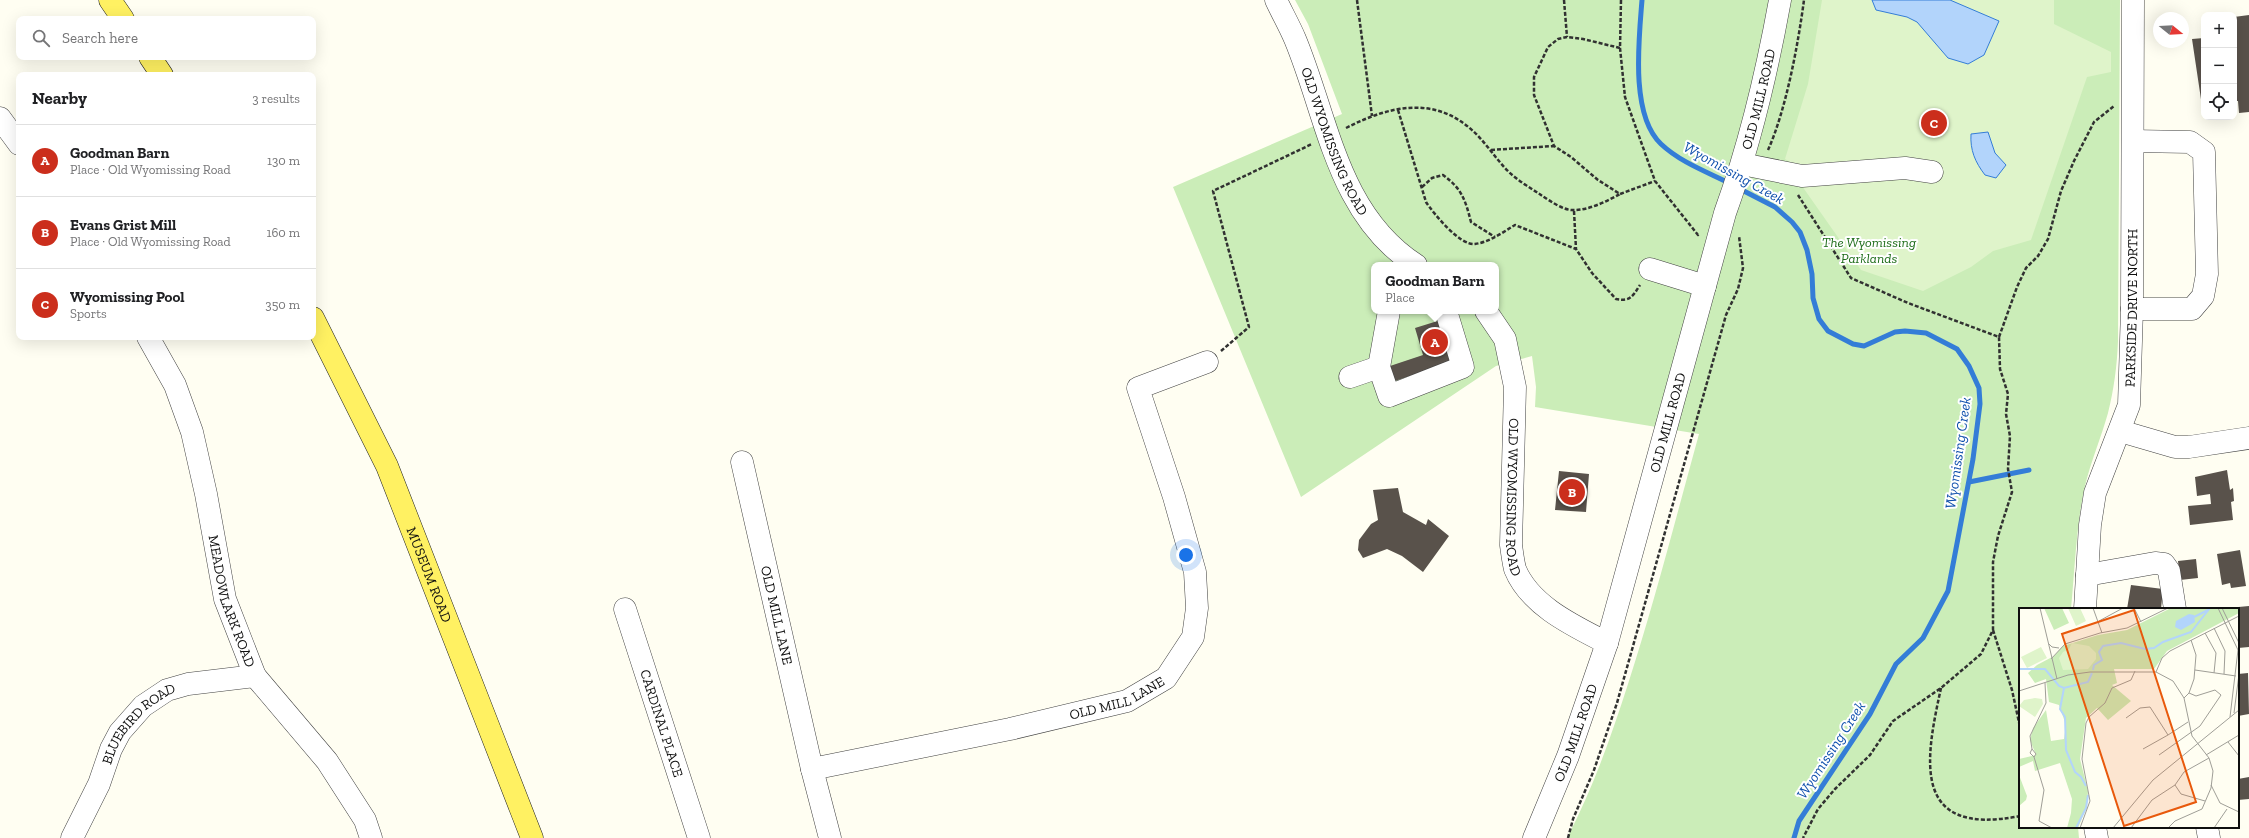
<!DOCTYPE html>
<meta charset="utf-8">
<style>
:root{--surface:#fff;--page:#f6f6f6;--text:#202124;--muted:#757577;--line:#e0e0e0;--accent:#cb2e1c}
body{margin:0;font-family:"Zilla Slab",serif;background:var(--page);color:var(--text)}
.controls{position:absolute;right:12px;top:12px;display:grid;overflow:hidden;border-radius:8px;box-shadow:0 4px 16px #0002}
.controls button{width:36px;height:36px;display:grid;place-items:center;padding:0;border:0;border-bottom:1px solid var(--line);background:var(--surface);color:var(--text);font:20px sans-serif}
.compass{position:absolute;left:2153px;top:12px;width:36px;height:36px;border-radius:50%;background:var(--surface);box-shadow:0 4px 16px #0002;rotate:108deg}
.you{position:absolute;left:1186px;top:555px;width:14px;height:14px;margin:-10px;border:3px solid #fff;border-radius:50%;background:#1a73e8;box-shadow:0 0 0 6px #1a73e833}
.badge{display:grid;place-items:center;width:26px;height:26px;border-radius:50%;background:var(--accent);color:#fff;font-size:13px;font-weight:700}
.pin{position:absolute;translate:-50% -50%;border:2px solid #fff;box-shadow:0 1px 4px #0006}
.popup{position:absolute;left:1371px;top:262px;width:128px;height:52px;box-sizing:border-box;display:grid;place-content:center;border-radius:8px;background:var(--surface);filter:drop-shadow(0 1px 3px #0005);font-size:13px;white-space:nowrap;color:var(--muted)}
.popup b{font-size:15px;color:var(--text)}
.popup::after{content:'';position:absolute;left:50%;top:100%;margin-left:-8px;border:8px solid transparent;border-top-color:var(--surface)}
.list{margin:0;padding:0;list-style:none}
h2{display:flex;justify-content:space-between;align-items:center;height:52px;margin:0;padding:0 16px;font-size:17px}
h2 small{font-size:13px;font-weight:400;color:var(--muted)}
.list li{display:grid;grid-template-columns:26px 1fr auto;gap:12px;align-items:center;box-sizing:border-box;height:72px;padding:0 16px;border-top:1px solid var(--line)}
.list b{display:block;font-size:15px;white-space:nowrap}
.list p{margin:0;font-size:13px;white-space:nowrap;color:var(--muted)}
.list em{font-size:13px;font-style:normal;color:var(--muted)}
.icon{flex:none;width:22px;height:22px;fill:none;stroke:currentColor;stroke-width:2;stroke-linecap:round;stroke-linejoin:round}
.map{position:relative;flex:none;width:2249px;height:838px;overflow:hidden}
.search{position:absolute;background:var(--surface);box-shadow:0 4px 16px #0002;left:16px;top:16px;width:300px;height:44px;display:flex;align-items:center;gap:10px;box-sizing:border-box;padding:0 14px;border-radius:8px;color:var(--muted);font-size:15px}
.panel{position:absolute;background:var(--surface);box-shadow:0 4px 16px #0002;left:16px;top:72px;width:300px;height:268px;border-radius:8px}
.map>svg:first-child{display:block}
.green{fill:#cbedb8;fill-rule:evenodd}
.pitch{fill:#dff4ca}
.water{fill:#b2d4fb;stroke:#347dd7}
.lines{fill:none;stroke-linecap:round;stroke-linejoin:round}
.stream{stroke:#347dd7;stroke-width:5}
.building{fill:#59524b}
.minor-casing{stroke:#424242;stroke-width:23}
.major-casing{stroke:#202020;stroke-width:23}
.path{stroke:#313131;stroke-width:2.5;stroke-dasharray:4 2;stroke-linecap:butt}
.minor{stroke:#fff;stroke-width:22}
.major{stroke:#fff162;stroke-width:22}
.labels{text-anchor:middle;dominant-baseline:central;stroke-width:4;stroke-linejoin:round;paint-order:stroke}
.street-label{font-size:14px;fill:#0f0f0f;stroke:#fff}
.park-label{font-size:14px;font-style:italic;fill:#1e6d1a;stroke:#fff}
.water-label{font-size:15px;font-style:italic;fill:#0e4fac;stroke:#fff}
.inset-river{fill:none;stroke:#b2d4fb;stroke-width:2}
.inset-road{fill:none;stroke:#9f9e97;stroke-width:1}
.view{fill:#e8590c;fill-opacity:0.15;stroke:#e8590c;stroke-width:2}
.inset-edge{fill:none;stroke:#0f0f0f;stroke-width:2}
</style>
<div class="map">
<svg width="2249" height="838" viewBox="0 0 2249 838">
<rect width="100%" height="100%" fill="#fffef2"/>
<path class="green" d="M1295 0H2120L2118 341C2117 366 2114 389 2108 413 2101 438 2091 461 2085 486 2076 526 2075 568 2071 609H2020V827H2078L2079 838H1567C1593 788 1611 737 1628 684 1655 601 1676 517 1699 434L1535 407 1536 387 1532 356 1496 366 1301 497 1173 187 1342 114 1308 24ZM1374 265H1496V311H1374Z"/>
<path class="pitch" d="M1822 0H2054V24L2111 52V72L2087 77 2031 240 1993 251 1971 267 1923 291 1861 270 1802 186 1801 169 1785 159 1808 84Z"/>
<path class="water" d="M1872 0H1950L1999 21 1984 55 1968 64 1948 58 1917 22 1907 17 1876 10Z
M1988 132 1995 153 2006 165 1996 178 1985 175C1975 162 1970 150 1971 134Z"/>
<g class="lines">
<path class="stream" d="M1642 0C1639 39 1630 115 1661 144 1680 162 1707 172 1729 183
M1738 188 1775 207 1792 222 1800 232 1807 250 1812 274 1813 298 1819 319 1828 331 1853 344 1864 346 1895 332 1905 331 1926 333 1957 349 1969 366 1979 388 1980 404 1973 459 1948 591 1923 638 1896 664 1870 714 1799 821 1794 838
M1969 482 2029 470"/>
</g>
<path class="building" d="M2249 15V112L2239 113 2238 101H2234V17Z
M2204 38V106H2202L2192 39Z
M1444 319 1457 360 1395 381 1390 366 1423 355 1415 328Z
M2227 470 2230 490 2233 488 2234 501 2231 502 2233 520 2190 525 2188 506 2211 504 2210 494 2197 496 2195 477Z
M1559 471 1589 474 1586 512 1555 510Z
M1398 488 1403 512 1426 525 1428 519 1449 536 1423 572 1402 556 1387 549 1363 558 1358 550 1359 540 1371 524 1378 520 1373 490Z
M2240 550 2246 586 2231 588 2230 583 2222 585 2217 554Z
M2196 559 2198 578 2180 580 2178 561Z
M2131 585 2163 589 2161 609H2127Z
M2249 606V647L2238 648V609L2228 608Z
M2248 673 2249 714 2238 716V674Z
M2249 777V799L2238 800V779Z"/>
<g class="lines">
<defs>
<g id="minor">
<path id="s1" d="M1276 0C1282 13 1289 25 1295 39 1328 118 1337 214 1416 265"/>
<path d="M0 118 19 144"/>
<path d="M1742 164 1802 176 1905 168 1932 172"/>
<path d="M1650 269 1705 286"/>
<path d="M2132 309H2192L2203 296 2207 274 2204 152 2190 142 2133 141"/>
<path d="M1389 311 1379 367 1389 396 1463 367 1446 311"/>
<path id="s2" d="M1486 311 1505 339 1515 387 1511 545C1512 552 1513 561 1515 569 1530 606 1574 626 1607 643"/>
<path id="s3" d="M148 337 175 385 192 432 206 494 225 599 255 676 327 761 365 820 371 838"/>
<path d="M1350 377 1379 367"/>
<path d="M2120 431 2175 447H2189L2249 438"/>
<path id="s4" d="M742 462 812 769"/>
<path d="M2087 575 2155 563 2164 564 2169 571 2175 609"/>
<path id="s5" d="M625 609 699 838"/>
<path id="s6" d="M2085 609 2090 525 2095 493 2129 405 2132 309 2133 0"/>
<path d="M2095 827 2097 838"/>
<path d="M2207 827 2209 838"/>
<path id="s7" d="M72 838 99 784 111 749 120 732 143 706 167 690 188 684 255 676"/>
<path id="s8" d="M830 838 812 769 1010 729 1127 701 1166 678 1193 637 1197 608 1195 572 1174 497 1138 388 1207 362"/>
<path id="s9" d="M1534 838 1568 756 1607 643 1725 213C1750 144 1767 72 1780 0"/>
</g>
<g id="major">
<path d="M110 0 123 19"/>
<path d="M150 57 162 75"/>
<path id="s10" d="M313 318 387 466 532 838"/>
</g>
</defs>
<use href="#minor" class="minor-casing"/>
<use href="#major" class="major-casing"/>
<path class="path" d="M1357 0 1372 116
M1564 0 1567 37
M1621 0 1620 48 1625 97 1655 181 1698 235 1699 233
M1620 48 1583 39 1567 37 1558 39 1548 47 1534 77V95L1554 146 1571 157 1598 180 1620 194 1655 181
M1398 110 1426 202C1434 214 1460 246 1475 244 1490 242 1503 232 1515 225L1576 249 1592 273 1616 299C1630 302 1633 296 1640 285
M1346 128C1389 106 1434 95 1473 131 1485 142 1494 156 1505 168 1515 179 1529 187 1541 195 1550 201 1564 211 1574 210 1590 210 1607 201 1620 194
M1491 150 1554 146
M1768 150C1786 110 1798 45 1804 0
M1422 187 1432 178 1443 175C1462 189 1465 199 1471 222L1495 237
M1798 195 1851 278 1908 303 1999 337 2000 369 2008 394 2006 414 2010 436 2008 469 2012 492 1998 536 1993 562V630L1981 654 1941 688 1893 721 1870 755 1835 789 1818 809 1803 838
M1574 211 1576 249
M1999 337 2017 287 2026 268 2038 256 2048 239 2061 191 2074 161 2094 122 2114 106
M1221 351 1249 327 1213 191 1312 144
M1993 630 2012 690 2020 727
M1941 688C1926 757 1909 838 2020 816
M1568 838 1573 819 1594 770 1617 703 1726 315 1738 289 1743 268 1739 236"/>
<use href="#minor" class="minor"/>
<use href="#major" class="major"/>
</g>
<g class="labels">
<g class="street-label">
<text stroke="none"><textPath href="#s9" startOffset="773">OLD MILL ROAD</textPath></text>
<text stroke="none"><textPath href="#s1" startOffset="153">OLD WYOMISSING ROAD</textPath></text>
<text stroke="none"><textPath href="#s6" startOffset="308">PARKSIDE DRIVE NORTH</textPath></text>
<text stroke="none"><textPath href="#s9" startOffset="437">OLD MILL ROAD</textPath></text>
<text stroke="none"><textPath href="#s2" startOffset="193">OLD WYOMISSING ROAD</textPath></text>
<text stroke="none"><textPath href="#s10" startOffset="282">MUSEUM ROAD</textPath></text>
<text stroke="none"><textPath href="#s3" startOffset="279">MEADOWLARK ROAD</textPath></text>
<text stroke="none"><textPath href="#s4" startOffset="157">OLD MILL LANE</textPath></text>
<text stroke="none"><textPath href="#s8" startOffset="385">OLD MILL LANE</textPath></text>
<text stroke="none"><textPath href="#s5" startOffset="120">CARDINAL PLACE</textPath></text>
<text stroke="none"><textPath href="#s7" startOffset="135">BLUEBIRD ROAD</textPath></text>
<text stroke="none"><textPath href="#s9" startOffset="113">OLD MILL ROAD</textPath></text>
</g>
<g class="park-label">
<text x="1869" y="242">The Wyomissing<tspan x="1869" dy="16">Parklands</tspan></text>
</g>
<g class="water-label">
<text transform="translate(1734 173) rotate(29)">Wyomissing Creek</text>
<text transform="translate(1958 453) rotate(-82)">Wyomissing Creek</text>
<text transform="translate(1831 750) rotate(-57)">Wyomissing Creek</text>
</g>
</g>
<g transform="translate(2019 608)">
<rect width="220" height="220" fill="#fffef2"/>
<path d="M25 0H43L50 15 35 22ZM152 0H220V5L148 43 135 61H95L98 75 93 77 112 93 89 112 78 100 67 110 61 151 69 183 68 198 59 220H48L52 205 53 191 41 155 16 163 14 153 0 159V151L17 147 11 132 14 120 27 102 32 133 45 131 47 117 40 97 30 94 27 71 16 75 9 65 18 57 35 48 44 38 79 27 108 22ZM0 167 8 188 7 192 0 198Z" fill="#cbedb8"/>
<path d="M49 0H61L67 13 57 18ZM53 35 70 38 77 45V51L69 61 44 62 40 50 44 44 50 41ZM22 39 28 50 8 60 2 49ZM16 90 23 91 24 96 16 109 0 98 5 92Z" fill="#dff4ca"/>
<path d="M170 6 175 7 176 14 162 22 156 19 157 13Z" fill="#b2d4fb"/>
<path class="inset-river" d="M175 9 189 2M0 61H26L40 78 45 80 69 74 73 65M74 62 75 57 83 52 80 44 84 38 102 35 126 41 135 40 144 34 172 24 191 0M45 80 41 101 46 109 47 142 56 164 62 169 67 178M57 220 67 200 69 187"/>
<path class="inset-road" d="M21 0 38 71M74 0 83 25M115 0 122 14M199 0 219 42 211 109M203 0 220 35M80 13 104 0M195 20 206 43 205 66M186 25 197 45 195 65M29 35 33 39 40 40M32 51 46 36 81 25 108 20 149 0M176 62 217 68M137 64 143 50 151 43 220 8M0 83 49 67 71 64H137L154 73 165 90 173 128 190 150 194 163 192 180 183 201 156 213 149 220M165 90 170 85 175 71 177 47 172 32M215 105 220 66M107 110 121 100 131 99 149 127 169 114M209 134 220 148M13 141 11 145 15 149 17 146 13 141 11 128 27 95 26 75M124 141 149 127M140 147 181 118 202 87 196 82 177 88 170 85M187 147 220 127M15 149 25 182 20 213 33 220M156 177 162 186 186 193M192 177 201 195 220 204M61 220 71 193 63 151 67 115 70 109 86 95 93 80 112 72 116 63M94 220 134 172 220 102M112 220 133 192 156 177 165 164 190 150M195 220 208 201"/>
<path class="view" d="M115 2 177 194 105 218 43 26Z"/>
<rect width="220" height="220" class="inset-edge"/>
</g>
</svg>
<div class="controls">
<button>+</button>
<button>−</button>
<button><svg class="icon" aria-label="locate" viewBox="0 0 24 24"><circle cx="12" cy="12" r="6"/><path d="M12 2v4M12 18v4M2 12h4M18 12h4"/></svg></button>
</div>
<svg class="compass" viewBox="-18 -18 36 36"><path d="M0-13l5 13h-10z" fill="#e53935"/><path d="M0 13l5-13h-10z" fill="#757577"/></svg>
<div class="you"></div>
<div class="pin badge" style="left:1435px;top:342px">A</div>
<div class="popup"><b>Goodman Barn</b>Place</div>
<div class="pin badge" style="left:1572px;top:492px">B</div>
<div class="pin badge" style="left:1934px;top:123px">C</div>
<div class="search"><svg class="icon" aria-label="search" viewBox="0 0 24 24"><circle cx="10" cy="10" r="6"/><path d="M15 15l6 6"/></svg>Search here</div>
<section class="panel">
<h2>Nearby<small>3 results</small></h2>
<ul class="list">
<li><span class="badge">A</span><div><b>Goodman Barn</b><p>Place · Old Wyomissing Road</p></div><em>130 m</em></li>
<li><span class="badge">B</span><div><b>Evans Grist Mill</b><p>Place · Old Wyomissing Road</p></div><em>160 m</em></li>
<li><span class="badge">C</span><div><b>Wyomissing Pool</b><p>Sports</p></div><em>350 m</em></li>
</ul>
</section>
</div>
